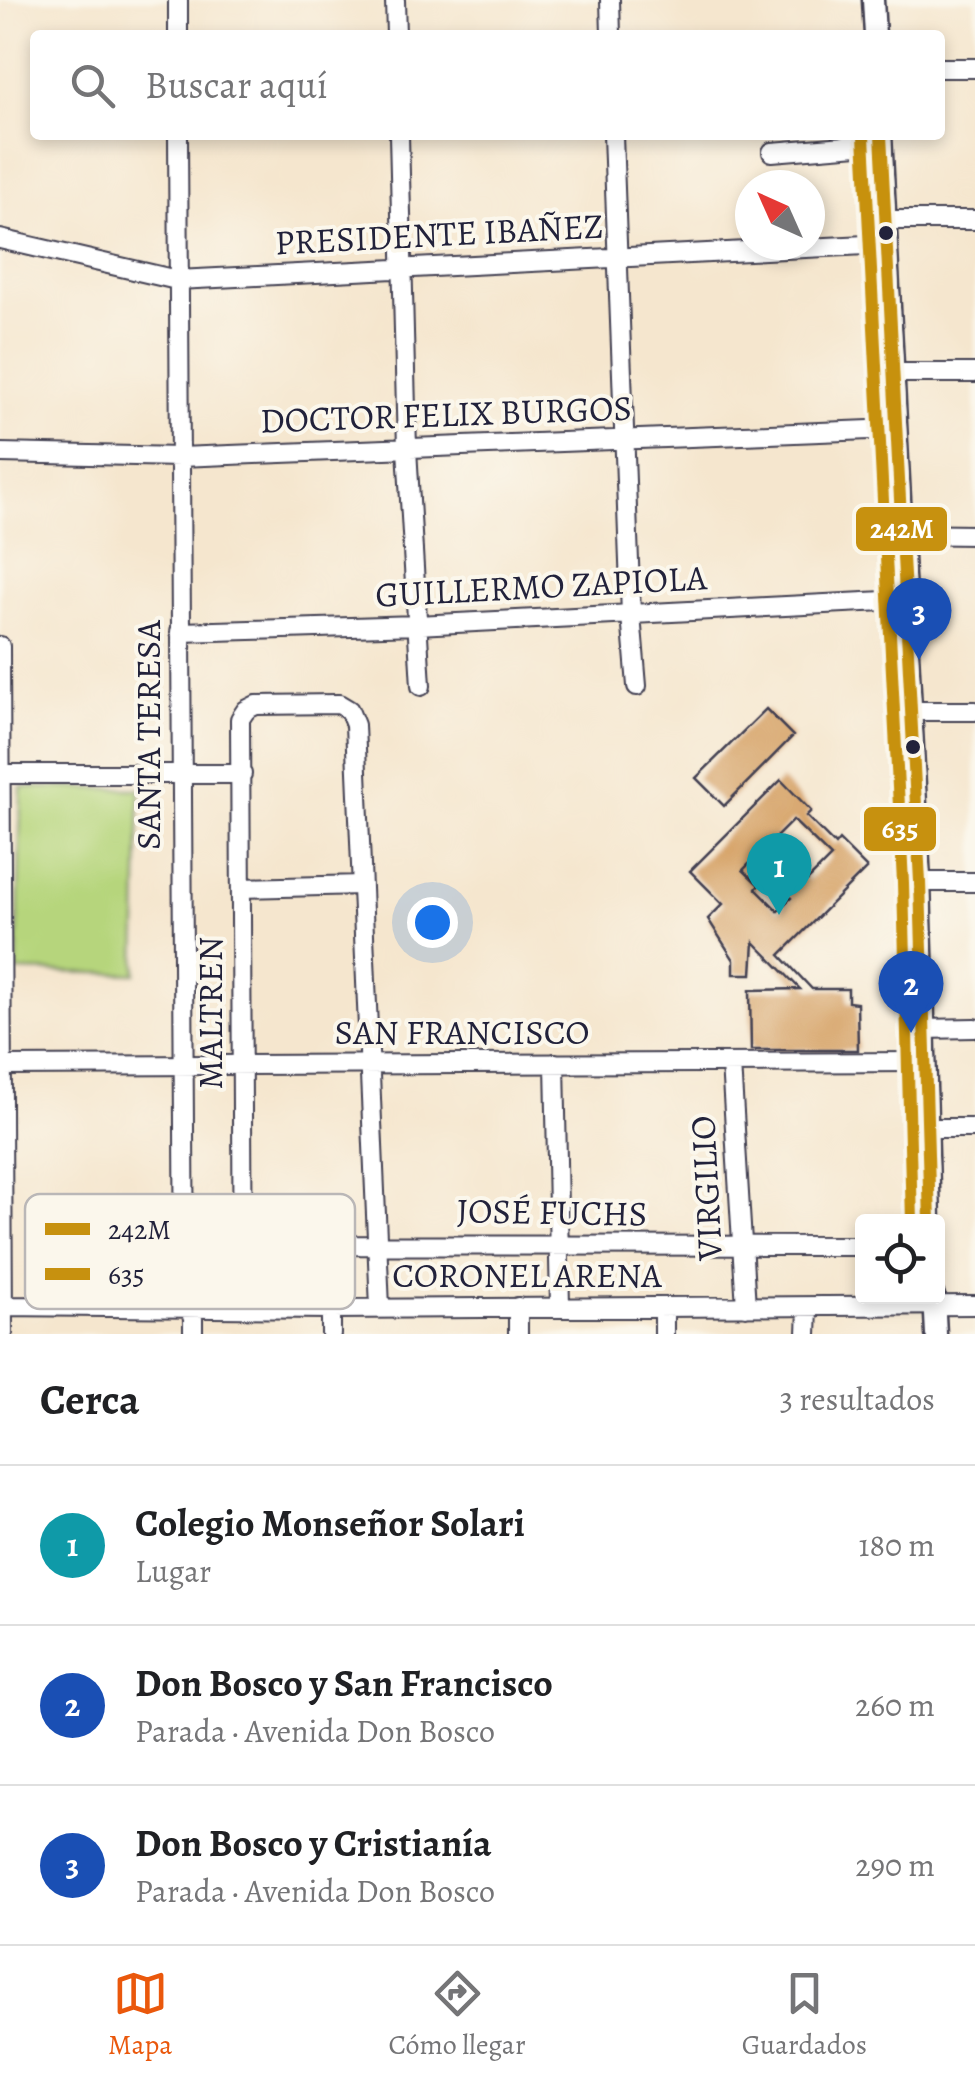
<!DOCTYPE html>
<html lang="es">
<meta charset="utf-8">
<style>
:root{--surface:#fff;--page:#f6f6f6;--text:#202124;--muted:#757577;--line:#e0e0e0;--accent:#ea580c}
body{margin:0;font-family:Alegreya,serif;background:var(--page);color:var(--text)}
.controls{position:absolute;right:30px;bottom:30px;display:grid;overflow:hidden;border-radius:10px;box-shadow:0 5px 15px #0003}
.controls button{width:90px;height:90px;display:grid;place-items:center;padding:0;border:0;border-bottom:2px solid var(--line);background:var(--surface);color:var(--text);font:50px sans-serif}
.compass{position:absolute;left:735px;top:170px;width:90px;height:90px;border-radius:50%;background:var(--surface);box-shadow:0 5px 15px #0003;rotate:315deg}
.you{position:absolute;left:432px;top:922px;width:35px;height:35px;margin:-25px;border:8px solid #fff;border-radius:50%;background:#1a73e8;box-shadow:0 0 0 15px #1a73e833}
.badge{display:grid;place-items:center;width:65px;height:65px;border-radius:50%;background:var(--accent);color:#fff;font-size:32px;font-weight:700}
.pin{position:absolute;translate:-50% -82px;filter:drop-shadow(0 2px 5px #0008)}
.pin::after{content:'';position:absolute;top:52px;width:35px;height:30px;background:inherit;clip-path:polygon(0 0,100% 0,50% 100%)}
.list{margin:0;padding:0;list-style:none}
h2{display:flex;justify-content:space-between;align-items:center;height:130px;margin:0;padding:0 40px;font-size:42px}
h2 small{font-size:32px;font-weight:400;color:var(--muted)}
.list li{display:grid;grid-template-columns:65px 1fr auto;gap:30px;align-items:center;box-sizing:border-box;height:160px;padding:0 40px;border-top:2px solid var(--line)}
.list b{display:block;font-size:38px;white-space:nowrap}
.list p{margin:0;font-size:32px;white-space:nowrap;color:var(--muted)}
.list em{font-size:32px;font-style:normal;color:var(--muted)}
.icon{flex:none;width:55px;height:55px;fill:none;stroke:currentColor;stroke-width:2;stroke-linecap:round;stroke-linejoin:round}
.map{position:relative;flex:none;width:975px;height:1334px;overflow:hidden}
.search{position:absolute;background:var(--surface);box-shadow:0 5px 15px #0003;left:30px;right:30px;top:30px;height:110px;display:flex;align-items:center;gap:25px;box-sizing:border-box;padding:0 35px;border-radius:10px;color:var(--muted);font-size:38px}
.sheet{height:610px;background:var(--surface)}
nav{display:flex;justify-content:space-around;align-items:center;box-sizing:border-box;height:140px;border-top:2px solid var(--line);background:var(--surface);font-size:28px;color:var(--muted)}
nav a{display:grid;justify-items:center;gap:5px}
nav .on{color:var(--accent)}
.map>svg:first-child{display:block}
.green{fill:#b6d57c;stroke:#6c7c5c;stroke-width:2.5}
.building{fill:#d19856;fill-rule:evenodd}
.lines{fill:none;stroke-linecap:round;stroke-linejoin:round}
.minor-casing{stroke:#423f51;stroke-width:22}
.major-casing{stroke:#423f51;stroke-width:25}
.minor{stroke:#fff;stroke-width:18}
.major{stroke:#fff;stroke-width:20}
.bus-1-casing{stroke:#fbf7ec;stroke-width:20}
.bus-2-casing{stroke:#fbf7ec;stroke-width:20}
.bus-1{stroke:#c7910f;stroke-width:12}
.bus-2{stroke:#c7910f;stroke-width:12}
.bus-dot{fill:#22223b;stroke:#fbf7ec;stroke-width:4}
.labels{text-anchor:middle;dominant-baseline:central;stroke-width:8;stroke-linejoin:round;paint-order:stroke}
.street-label{font-size:35px;fill:#22223b;stroke:#fbf7ec}
.key{fill:#fbf7ec;stroke:#bab7b7;stroke-width:2.5}
.key-label{font-size:28px;fill:#22223b}
.line-badge{stroke:#fbf7ec;stroke-width:4}
.badge-label{font-size:28px;text-anchor:middle;font-weight:bold;fill:#fff}
</style>
<div class="map">
<svg width="975" height="1334" viewBox="0 0 975 1334">
<rect width="100%" height="100%" fill="#fbf7ec"/>
<filter id="ink" filterUnits="userSpaceOnUse"><feTurbulence type="fractalNoise" baseFrequency=".01" numOctaves="2"/><feDisplacementMap in="SourceGraphic" scale="20" xChannelSelector="R" yChannelSelector="G"/><feConvolveMatrix kernelMatrix="1 2 1 2 8 2 1 2 1" color-interpolation-filters="sRGB"/></filter>
<filter id="wash" filterUnits="userSpaceOnUse"><feTurbulence type="fractalNoise" baseFrequency=".0048" numOctaves="4" result="noise"/><feDisplacementMap in="SourceGraphic" scale="40" xChannelSelector="R" yChannelSelector="G"/><feGaussianBlur stdDeviation="2.25" result="paint"/><feColorMatrix in="noise" values="0 0 0 0 0 0 0 0 0 0 0 0 0 0 0 0 0 1.4 0 .05"/><feComposite in="paint" operator="in"/></filter>
<g filter="url(#wash)">
<rect width="100%" height="100%" fill="#f5e6ce"/>
<path class="green" d="M21 787 140 789 136 974 17 971Z"/>
<g id="blocks">
<path class="building" d="M766 709 793 736 724 806 696 778Z
M781 780 811 811 806 816 835 845 839 840 867 868 780 955 812 989H848V1002L857 1003 858 1050H751L750 990 800 989 754 942 752 974H734V960L708 919 723 904 690 871ZM793 820 831 857 808 880 804 876 787 893 791 898 778 911 756 889 759 885 743 870Z"/>
</g>
</g>
<g filter="url(#ink)">
<use href="#blocks" fill-opacity="0" stroke="#423f51" stroke-width="2.5"/>
<g class="lines">
<defs>
<path id="minor" d="M395 0 396 35
M610 0 611 35
M178 35V0
M940 68H975
M178 135 185 1292 193 1319V1334
M399 135 407 449 421 686
M613 135 631 615 637 686
M772 152 882 143
M885 220H975
M0 239 177 280 886 244
M892 373H975
M0 453 180 457 895 429
M901 534 975 535
M180 632 417 625 904 600
M0 646 3 1334
M910 711H975
M0 774H242
M920 882H975
M241 888 362 885
M923 1029 975 1028
M555 1063 560 1307
M731 1064 746 1307
M0 1066 924 1062
M926 1128H975
M241 1245 862 1246
M0 1306 331 1309 975 1305
M243 1307 240 719 246 710 256 705 339 704 349 710 355 725 380 1308
M518 1307V1334
M331 1309V1334
M664 1334V1307
M807 1334 808 1308"/>
<path id="major" d="M873 0 875 35
M881 135 920 882 930 1222
M934 1296 936 1334"/>
</defs>
<use href="#minor" class="minor-casing"/>
<use href="#major" class="major-casing"/>
<use href="#minor" class="minor"/>
<use href="#major" class="major"/>
<defs>
<path id="bus-1" d="M881 135 920 882 930 1222"/>
<path id="bus-2" d="M864 136 903 883 912 1222"/>
</defs>
<use href="#bus-1" class="bus-1-casing"/>
<use href="#bus-2" class="bus-2-casing"/>
<use href="#bus-1" class="bus-1"/>
<use href="#bus-2" class="bus-2"/>
</g>
</g>
<g class="bus-dot">
<circle cx="886" cy="233" r="9"/>
<circle cx="913" cy="747" r="9"/>
</g>
<g class="labels">
<g class="street-label">
<text transform="translate(439 234) rotate(-3)">PRESIDENTE IBAÑEZ</text>
<text transform="translate(446 414) rotate(-2)">DOCTOR FELIX BURGOS</text>
<text transform="translate(541 586) rotate(-3)">GUILLERMO ZAPIOLA</text>
<text transform="translate(148 735) rotate(-90)">SANTA TERESA</text>
<text transform="translate(210 1013) rotate(-90)">MALTREN</text>
<text x="462" y="1032">SAN FRANCISCO</text>
<text transform="translate(706 1188) rotate(-93)">VIRGILIO</text>
<text transform="translate(552 1212) rotate(1)">JOSÉ FUCHS</text>
<text x="527" y="1275">CORONEL ARENA</text>
</g>
</g>
<rect x="25" y="1194" width="330" height="115" rx="15" class="key"/>
<rect x="45" y="1223" width="45" height="12" fill="#c7910f"/>
<rect x="45" y="1268" width="45" height="12" fill="#c7910f"/>
<g class="key-label">
<text x="108" y="1239">242M</text>
<text x="108" y="1284">635</text>
</g>
<g class="line-badge">
<rect x="854" y="505" width="95" height="48" rx="10" fill="#c7910f"/>
<rect x="862" y="805" width="76" height="48" rx="10" fill="#c7910f"/>
</g>
<g class="badge-label">
<text x="902" y="538">242M</text>
<text x="900" y="838">635</text>
</g>
</svg>
<div class="controls">
<button><svg class="icon" aria-label="locate" viewBox="0 0 24 24"><circle cx="12" cy="12" r="6"/><path d="M12 2v4M12 18v4M2 12h4M18 12h4"/></svg></button>
</div>
<svg class="compass" viewBox="-18 -18 36 36"><path d="M0-13l5 13h-10z" fill="#e53935"/><path d="M0 13l5-13h-10z" fill="#757577"/></svg>
<div class="you"></div>
<div class="pin badge" style="left:779px;top:915px;background:#0f9aa8">1</div>
<div class="pin badge" style="left:911px;top:1033px;background:#1a4fb4">2</div>
<div class="pin badge" style="left:919px;top:660px;background:#1a4fb4">3</div>
<div class="search"><svg class="icon" aria-label="search" viewBox="0 0 24 24"><circle cx="10" cy="10" r="6"/><path d="M15 15l6 6"/></svg>Buscar aquí</div>
</div>
<section class="sheet">
<h2>Cerca<small>3 resultados</small></h2>
<ul class="list">
<li><span class="badge" style="background:#0f9aa8">1</span><div><b>Colegio Monseñor Solari</b><p>Lugar</p></div><em>180 m</em></li>
<li><span class="badge" style="background:#1a4fb4">2</span><div><b>Don Bosco y San Francisco</b><p>Parada · Avenida Don Bosco</p></div><em>260 m</em></li>
<li><span class="badge" style="background:#1a4fb4">3</span><div><b>Don Bosco y Cristianía</b><p>Parada · Avenida Don Bosco</p></div><em>290 m</em></li>
</ul>
</section>
<nav>
<a class="on"><svg class="icon" aria-label="map" viewBox="0 0 24 24"><path d="M3 6l6-2 6 2 6-2v14l-6 2-6-2-6 2zM9 4v14M15 6v14"/></svg>Mapa</a>
<a><svg class="icon" aria-label="directions" viewBox="0 0 24 24"><path d="M12 3l9 9-9 9-9-9zM9 14v-3h6M13 9l2 2-2 2"/></svg>Cómo llegar</a>
<a><svg class="icon" aria-label="saved" viewBox="0 0 24 24"><path d="M7 4h10v16l-5-4-5 4z"/></svg>Guardados</a>
</nav>
